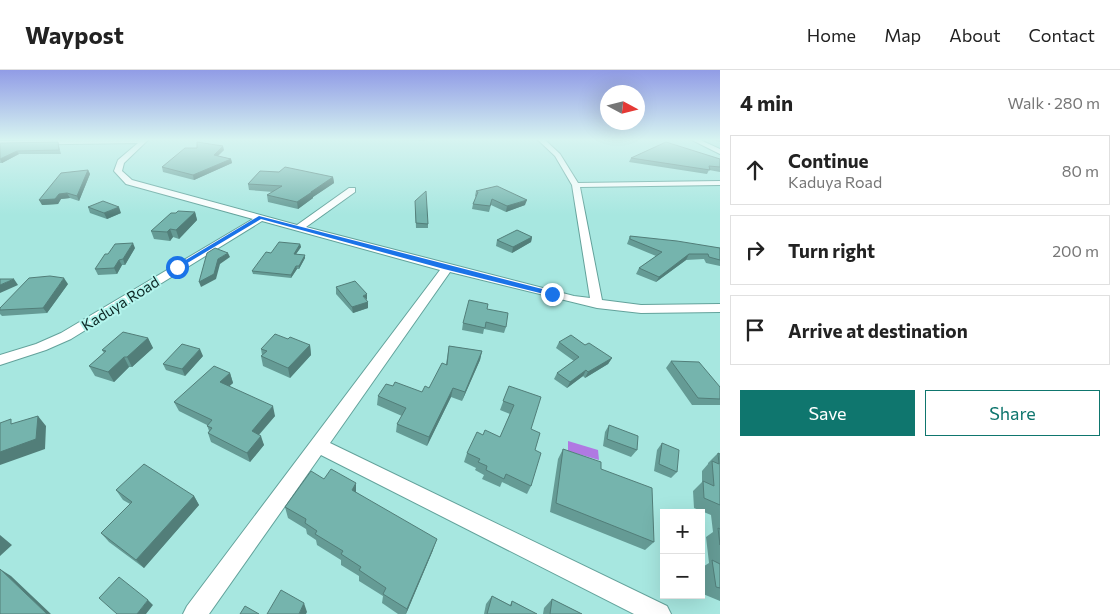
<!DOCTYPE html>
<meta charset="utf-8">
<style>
:root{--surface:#fff;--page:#f6f6f6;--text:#222;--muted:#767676;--line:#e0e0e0;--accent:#0f766e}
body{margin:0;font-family:Commissioner,sans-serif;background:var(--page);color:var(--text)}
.controls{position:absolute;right:15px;bottom:15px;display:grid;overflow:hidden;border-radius:0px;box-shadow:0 5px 20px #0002}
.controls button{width:45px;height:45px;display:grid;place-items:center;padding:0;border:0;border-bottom:1px solid var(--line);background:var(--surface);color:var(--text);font:25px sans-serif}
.compass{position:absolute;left:600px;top:15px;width:45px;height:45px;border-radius:50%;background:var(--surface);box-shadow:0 5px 20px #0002;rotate:97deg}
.stop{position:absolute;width:15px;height:15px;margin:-11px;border:4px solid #1a73e8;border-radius:50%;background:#fff}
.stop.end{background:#1a73e8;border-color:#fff;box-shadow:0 1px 5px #0008}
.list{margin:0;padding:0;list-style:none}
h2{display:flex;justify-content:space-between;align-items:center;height:65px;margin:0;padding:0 20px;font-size:21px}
h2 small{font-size:16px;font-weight:400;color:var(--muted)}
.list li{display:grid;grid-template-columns:32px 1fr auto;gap:15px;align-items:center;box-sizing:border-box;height:70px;margin:0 10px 10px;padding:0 10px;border:1px solid var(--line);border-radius:0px}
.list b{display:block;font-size:19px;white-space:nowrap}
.list p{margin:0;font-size:16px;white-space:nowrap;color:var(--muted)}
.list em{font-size:16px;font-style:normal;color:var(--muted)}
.actions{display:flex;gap:10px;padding:15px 20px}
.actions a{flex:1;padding:11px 0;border:1px solid var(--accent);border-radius:0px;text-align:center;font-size:18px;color:var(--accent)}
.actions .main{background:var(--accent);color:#fff}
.icon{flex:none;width:28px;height:28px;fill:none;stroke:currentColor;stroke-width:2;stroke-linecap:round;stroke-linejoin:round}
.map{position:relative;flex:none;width:720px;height:544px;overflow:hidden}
header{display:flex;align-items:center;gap:30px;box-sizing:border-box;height:70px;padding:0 25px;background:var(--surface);border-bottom:1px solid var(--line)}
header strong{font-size:24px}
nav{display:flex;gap:28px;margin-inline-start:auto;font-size:18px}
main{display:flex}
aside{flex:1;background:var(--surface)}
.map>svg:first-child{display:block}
.water{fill:#b079e2}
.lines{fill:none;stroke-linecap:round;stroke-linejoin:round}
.street-casing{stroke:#63a29b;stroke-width:2}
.street{fill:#fff;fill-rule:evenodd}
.wall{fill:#659b95}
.shaded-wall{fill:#527e79}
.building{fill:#75b4ad;stroke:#527e79}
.route{fill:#1a73e8}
.labels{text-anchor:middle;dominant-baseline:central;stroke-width:4;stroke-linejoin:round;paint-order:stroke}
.street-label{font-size:15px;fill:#0d2825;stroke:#b4f5ed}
</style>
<header>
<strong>Waypost</strong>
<nav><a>Home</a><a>Map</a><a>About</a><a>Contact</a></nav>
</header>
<main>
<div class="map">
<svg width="720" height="544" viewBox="0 0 720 544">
<rect width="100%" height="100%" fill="#a7e7e0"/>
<path class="water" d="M568 371 598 380 599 390 568 381Z"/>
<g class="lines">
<defs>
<path id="street" d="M149 69 124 93 122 101 132 110 297 155 349 118H355V122L306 157 574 226 590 228 572 115 555 86 537 69H544L560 84 578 113 720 111V115L580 117 602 230 641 235 720 234V242L641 243 597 238 450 202 330 373 667 536 671 544H634L321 385 209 544H183L187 536 440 200 262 151 71 269 46 280 0 295V285L36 274 61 263 253 149 126 114 114 101 118 90 138 73 0 75V71Z
M690 69H698L720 79V84Z"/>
</defs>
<use href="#street" class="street-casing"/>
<use href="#street" class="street"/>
</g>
<path class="wall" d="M400 69H425V71L400 70Z
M708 69H720V72Z
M58 72 61 84H19L2 93H0V73Z
M224 80 218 86 231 89 232 93 194 110 163 102 162 97Z
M631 88 720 89V102L709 100 707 104 629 92Z
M88 100 90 104 79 131 70 128 61 129 58 134 42 135Z
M333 107 334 113 313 127V128L298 139 268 132 267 125 273 122 249 120 248 114Z
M476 121 525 135 506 142 491 135 489 142 472 139 473 134 476 127 475 126Z
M415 131 428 154V158H416Z
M88 137 121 143 107 149 90 143Z
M195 142 197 150 179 169 173 167 170 171 154 169 151 161 176 143Z
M630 166 720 178V196L706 193 704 189 686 190 656 212 636 204 639 198 656 186 627 174Z
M532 167 531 172 512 183 496 176 497 170Z
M300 174 301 177 296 184 305 188 299 199H297L291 208 253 204 252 201 271 183Z
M135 178 125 195H122L117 204 98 205 95 199 108 184Z
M68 214 47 243 2 246 0 244V238Z
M336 217 367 231 368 238 353 243 336 224Z
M487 239 506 257 504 263 484 259 483 264 462 260 463 253Z
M148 268 153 278 132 297H129L114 312 95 306 89 296 104 283 102 280Z
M288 269 310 275 311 285 290 308 263 296 261 286 262 285 261 279Z
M559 272 585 275 612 288 608 294 585 308 583 306 567 318 554 309 557 303 574 291 556 278Z
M449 276 482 281 480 290 462 331 451 327 427 376 396 362 397 354 402 346 377 335 378 326 393 316 422 322 429 318 446 294Z
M203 286 185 306 166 300 163 294Z
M671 291 720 317V335H692L666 298Z
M230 303 233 313 229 316 275 346 259 365 264 375 250 392 211 372 208 363 209 361 207 355 179 341 174 332Z
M509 316 531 359 535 380 531 416 527 424 502 412 500 417 482 409 484 405 475 400 476 398 464 392 467 383 483 365 500 367 510 344 500 340Z
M609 355 637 380 631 387 603 376 605 362Z
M662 373 677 402 671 408 654 401 657 380Z
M563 379 654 472 645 480 550 442 558 389Z
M718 383 720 384V531L703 524 701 498 709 493 706 467 713 462 711 445 694 438 693 421 702 412V401L708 394V393Z
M324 409 356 422 433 480 406 544H398L382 533 383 526 359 511V506L341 495V490L317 475 316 470 307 464 306 459 288 448 285 437Z
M116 420 194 426 199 435 144 498 109 472 101 463 130 434 123 430Z
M492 526 510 535 512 531 537 544H484L486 534Z
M552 529 582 544H543L544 538Z"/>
<path class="shaded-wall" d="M223 76 224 80 214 89V85Z
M17 81 19 84 2 93 0 89Z
M231 89 232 93 194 110 193 105Z
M88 100 90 104 79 131 77 126Z
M333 107 334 113 313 127V128L298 139 297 132 311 122Z
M67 123 70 128 61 129 58 134 42 135 39 130 59 124Z
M527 130 525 135 506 142 507 136Z
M119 137 121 143 107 149 104 143Z
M195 142 197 150 179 169 176 160Z
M170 159 173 167 170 171 167 162Z
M532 167 531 172 512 183 513 177Z
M133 173 135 178 125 195 123 189Z
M300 174 301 177 294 187V184Z
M228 183 230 187 220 194 216 209 201 217 199 212 218 189Z
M689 184 686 190 656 212 659 207Z
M305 185V188L299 199V196Z
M119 190 122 195 117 204 114 198Z
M296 196 297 199 291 208V205Z
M64 208 68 214 47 243 43 238Z
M14 209 18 215 0 223V215Z
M367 224V230L363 226Z
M368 232V238L353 243 352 237Z
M148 268 153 278 132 297 127 287Z
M310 275 311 285 290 308 288 298Z
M200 279 203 286 185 306 182 299Z
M482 281 480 290 462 331 465 322Z
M124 287 129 297 114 312 108 302Z
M612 288 608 294 585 308 588 302Z
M586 300 583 306 567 318 570 312Z
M230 303 233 313 223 322 220 312Z
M453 318 451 327 427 376 429 367Z
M273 336 275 346 254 370 252 361Z
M38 346 46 356 45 379 0 395V382Z
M261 366 264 375 250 392 247 383Z
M356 413V425L352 420Z
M194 426 199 435 144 498 136 490Z
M0 465 12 475 0 486Z
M437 469 433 480 406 544 407 539Z
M0 499 11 506 51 544H47Z
M148 530 153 535 146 544H137Z
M304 533 307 542 306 544H299Z"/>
<path class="building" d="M58 72 59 80 17 81 0 89V73Z
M197 72 223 76 214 85 231 89 193 105 162 97 185 78H197Z
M666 72 720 89V97L709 96 710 100 631 88Z
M285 97 333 107 311 122H312L297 132 267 125 282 116 248 114 260 101 279 102Z
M88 100 77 126 67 123 59 124 55 129 39 130 61 103Z
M497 116 527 130 507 136 492 129 490 136 473 134 478 122 476 121Z
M426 121 428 154 416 153 415 131Z
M103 131 119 137 104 143 88 137Z
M178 141 195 142 176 160 170 159 167 162 151 161 171 143H176Z
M517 160 532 167 513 177 497 170Z
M630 166 677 171 720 178V190L709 187 708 184H689L659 207 639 198 662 182 630 169Z
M279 172 300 174 294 184 305 185 299 196H296L291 205 252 201 266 182 271 183Z
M133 173 123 189 119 190 114 198 95 199 105 184H108L115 174Z
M215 178 228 183 218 189 214 204 199 212 207 183Z
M50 206 64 208 43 238 0 240V238L29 208Z
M0 209H14L0 215Z
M355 211 367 224 363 226 368 232 352 237 336 217Z
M469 230 488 234 487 239 508 243 506 257 486 252 485 258 463 253Z
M123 262 148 268 127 287H124L108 302 89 296 106 281 102 280Z
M275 264 288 269 290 267 310 275 288 298 261 286 267 281 261 279Z
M571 265 585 275 589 273 612 288 588 302 586 300 570 312 557 303 579 287 559 272Z
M182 274 200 279 182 299 163 294Z
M449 276 482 281 465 322 453 318 429 367 397 354 406 338 378 326 386 314 393 316 395 312 422 322 425 316 429 318 442 293 447 295Z
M671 291 699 292 720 317V329L698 328Z
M214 296 230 303 220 312 273 336 252 361 261 366 247 383 208 363 212 358 207 356 212 350 174 332Z
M509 316 541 327 531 359 540 363 535 380 541 383 531 416 506 404 504 409 486 400 487 396 478 392 480 389 467 383 477 362 483 365 485 360 500 367 514 335 503 331Z
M38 346 36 369 0 382V353L11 349V354Z
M609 355 638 366 637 380 607 369Z
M662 373 679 380 677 402 659 394Z
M563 379 601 392V399L652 418 654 472 556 433Z
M718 383 720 384V435L704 428 703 411 714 416 712 391 719 394Z
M144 394 194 426 136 490 101 463 132 432 116 420Z
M331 399 356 413 352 420 437 469 407 539 383 524 386 518 359 500 361 497 341 484 343 481 315 464 317 461 305 453 306 449 285 437 311 401 324 409Z
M718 458 720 459V475Z
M712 490 720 494V518L716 517Z
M0 499 47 544H0Z
M119 507 148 530 137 544H117L99 528Z
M281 520 304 533 299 544H267Z
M492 526 511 536 512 531 537 544H487Z
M552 529 582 544H550Z
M245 536 259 544H240Z"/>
<linearGradient id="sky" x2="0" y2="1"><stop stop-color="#919ce6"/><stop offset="0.48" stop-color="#d7f4f1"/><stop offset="1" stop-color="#d7f4f1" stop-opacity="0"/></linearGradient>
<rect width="720" height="145" fill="url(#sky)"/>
<path class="route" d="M259 146 554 222 556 224 552 226 444 199 261 149 179 198 174 197Z"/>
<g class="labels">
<g class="street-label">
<text transform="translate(120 233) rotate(-32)">Kaduya Road</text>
</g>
</g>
</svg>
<div class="controls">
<button>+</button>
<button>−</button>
</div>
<svg class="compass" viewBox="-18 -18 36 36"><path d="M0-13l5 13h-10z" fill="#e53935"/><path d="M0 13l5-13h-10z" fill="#767676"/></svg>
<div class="stop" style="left:177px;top:197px"></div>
<div class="stop end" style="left:552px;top:224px"></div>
</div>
<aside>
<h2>4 min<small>Walk · 280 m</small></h2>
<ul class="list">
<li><svg class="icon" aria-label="ahead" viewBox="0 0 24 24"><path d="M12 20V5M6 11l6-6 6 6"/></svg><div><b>Continue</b><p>Kaduya Road</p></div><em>80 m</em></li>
<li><svg class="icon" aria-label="right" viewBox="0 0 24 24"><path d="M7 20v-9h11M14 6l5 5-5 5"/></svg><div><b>Turn right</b></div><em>200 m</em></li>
<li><svg class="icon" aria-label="arrive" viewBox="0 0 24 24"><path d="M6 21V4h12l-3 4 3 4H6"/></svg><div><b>Arrive at destination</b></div></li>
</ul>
<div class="actions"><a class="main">Save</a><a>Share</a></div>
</aside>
</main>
